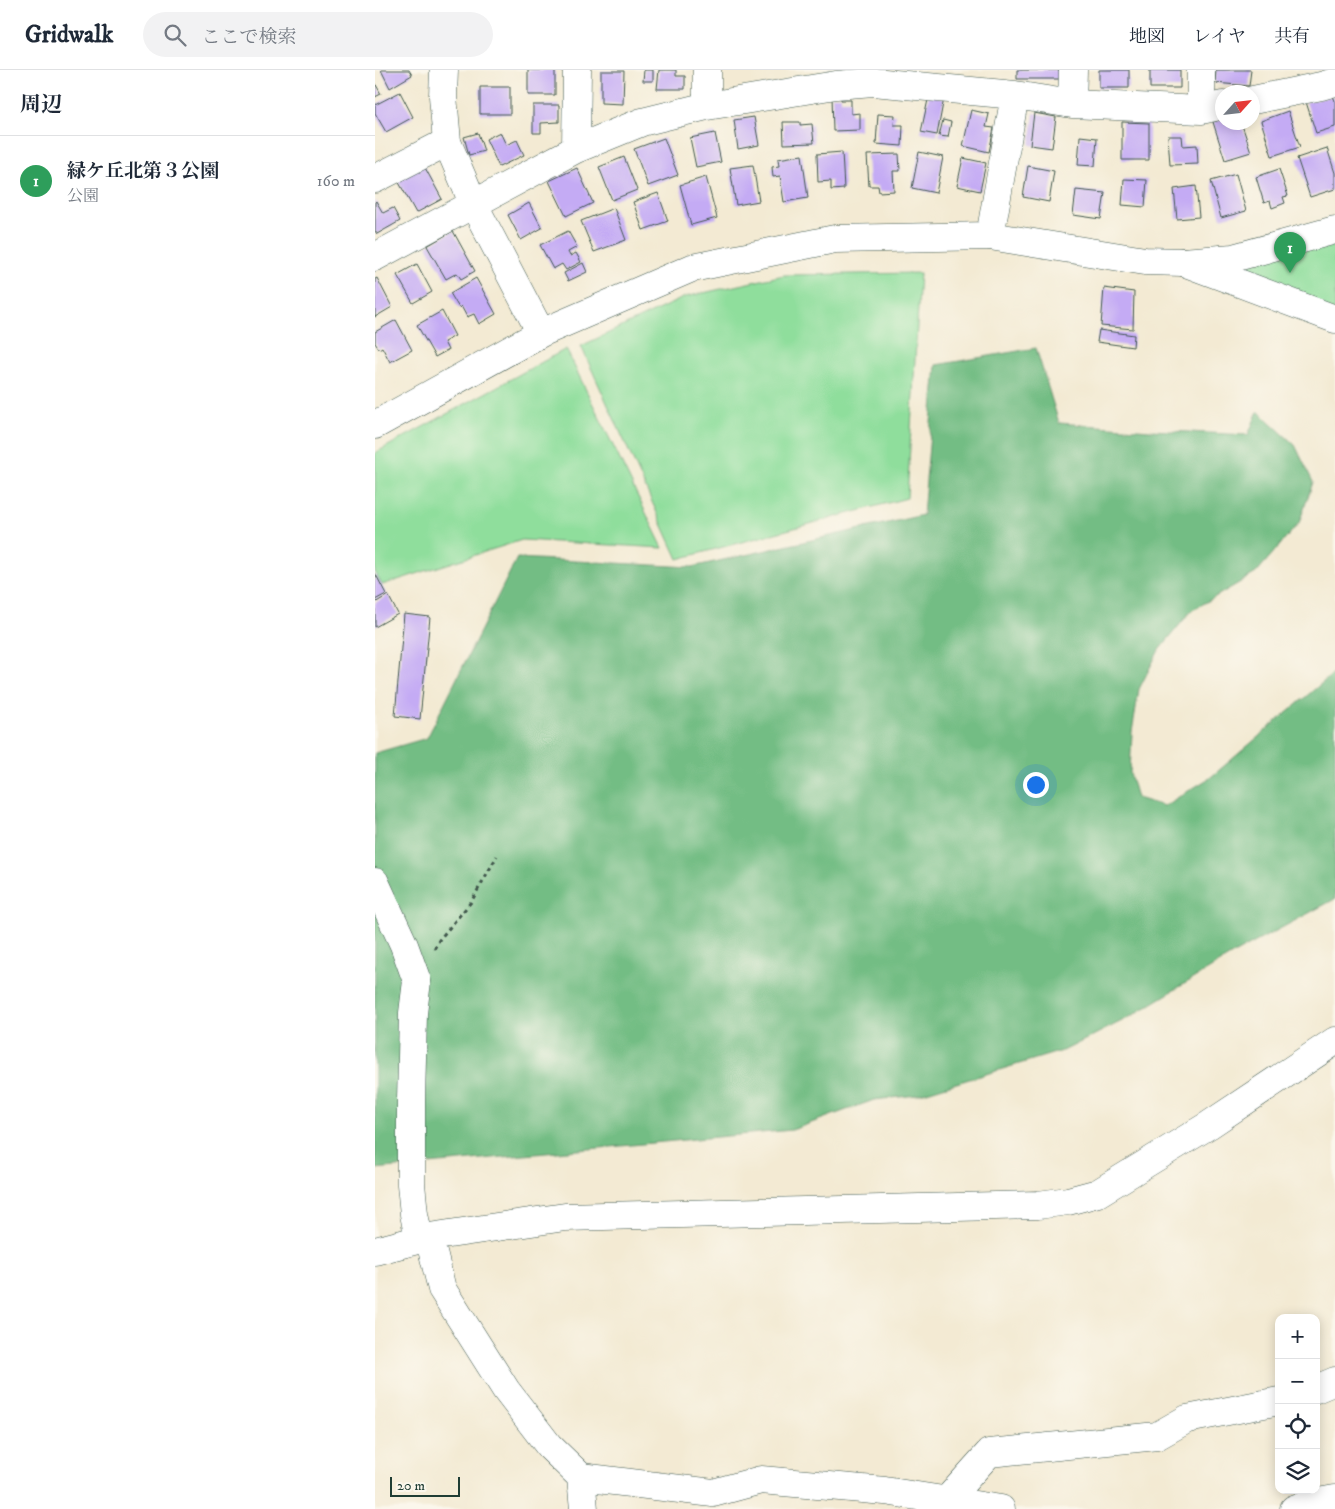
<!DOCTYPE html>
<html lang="ja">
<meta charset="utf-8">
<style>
:root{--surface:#fff;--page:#f2f2f3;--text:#1f2937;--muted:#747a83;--line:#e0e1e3;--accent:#c8321e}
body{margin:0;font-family:"IM FELL DW Pica","Noto Serif JP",serif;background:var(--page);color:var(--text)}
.controls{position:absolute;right:15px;bottom:15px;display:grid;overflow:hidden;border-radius:10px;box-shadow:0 2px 12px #0003}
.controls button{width:45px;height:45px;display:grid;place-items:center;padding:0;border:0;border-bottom:1px solid var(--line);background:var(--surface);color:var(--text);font:25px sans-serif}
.compass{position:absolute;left:840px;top:15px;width:45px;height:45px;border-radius:50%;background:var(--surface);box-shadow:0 2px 12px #0003;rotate:63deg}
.scale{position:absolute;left:15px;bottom:12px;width:70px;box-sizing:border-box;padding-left:5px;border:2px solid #1f3d34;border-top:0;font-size:14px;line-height:18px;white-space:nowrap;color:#1f3d34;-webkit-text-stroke:4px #fbf7ec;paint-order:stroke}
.you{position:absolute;left:660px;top:714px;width:18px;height:18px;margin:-12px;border:4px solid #fff;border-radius:50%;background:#1a73e8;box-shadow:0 0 0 8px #1a73e833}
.badge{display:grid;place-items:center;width:32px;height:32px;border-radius:50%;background:var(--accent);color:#fff;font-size:16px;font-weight:700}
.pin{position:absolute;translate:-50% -41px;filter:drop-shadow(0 1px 2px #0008)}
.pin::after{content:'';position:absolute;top:26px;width:18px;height:15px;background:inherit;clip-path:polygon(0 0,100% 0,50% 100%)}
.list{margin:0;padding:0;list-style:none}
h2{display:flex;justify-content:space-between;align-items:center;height:65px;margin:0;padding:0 20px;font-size:21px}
h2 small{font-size:16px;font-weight:400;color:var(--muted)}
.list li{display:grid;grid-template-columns:32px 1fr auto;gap:15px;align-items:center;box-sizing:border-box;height:90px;padding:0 20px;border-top:1px solid var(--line)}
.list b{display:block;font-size:19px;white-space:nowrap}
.list p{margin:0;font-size:16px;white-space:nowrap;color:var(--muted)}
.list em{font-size:16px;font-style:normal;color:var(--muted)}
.icon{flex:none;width:28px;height:28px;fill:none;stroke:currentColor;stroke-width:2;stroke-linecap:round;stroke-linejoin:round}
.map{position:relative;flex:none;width:960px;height:1439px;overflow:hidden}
header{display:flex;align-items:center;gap:30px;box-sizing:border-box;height:70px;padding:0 25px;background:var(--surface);border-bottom:1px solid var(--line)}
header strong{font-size:24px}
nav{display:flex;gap:28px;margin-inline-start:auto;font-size:18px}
.search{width:350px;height:45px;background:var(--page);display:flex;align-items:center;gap:12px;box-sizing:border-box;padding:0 18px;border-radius:28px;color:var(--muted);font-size:19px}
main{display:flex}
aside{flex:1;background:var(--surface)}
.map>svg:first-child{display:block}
.green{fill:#8fde9c;stroke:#578e68}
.forest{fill:#73bd84;stroke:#497d5c}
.building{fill:#c4abf4}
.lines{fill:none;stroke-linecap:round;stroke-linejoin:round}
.minor-casing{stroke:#3f574c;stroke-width:29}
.tertiary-casing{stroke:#3f574c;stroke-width:29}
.path{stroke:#3f574c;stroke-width:3;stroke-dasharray:4 4;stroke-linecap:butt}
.minor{stroke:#fff;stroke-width:28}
.tertiary{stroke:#fff;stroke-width:28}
</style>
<header>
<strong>Gridwalk</strong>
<div class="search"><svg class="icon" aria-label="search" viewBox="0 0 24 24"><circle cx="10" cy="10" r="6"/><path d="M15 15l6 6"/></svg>ここで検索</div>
<nav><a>地図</a><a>レイヤ</a><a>共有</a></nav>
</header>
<main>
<aside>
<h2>周辺<small></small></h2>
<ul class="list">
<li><span class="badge" style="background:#2e9e5b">1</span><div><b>緑ケ丘北第３公園</b><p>公園</p></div><em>160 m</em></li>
</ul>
</aside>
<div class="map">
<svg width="960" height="1439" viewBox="0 0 960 1439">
<rect width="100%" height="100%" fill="#fbf7ec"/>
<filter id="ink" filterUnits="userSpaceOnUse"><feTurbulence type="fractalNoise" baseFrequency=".02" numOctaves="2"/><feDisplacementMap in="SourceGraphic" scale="10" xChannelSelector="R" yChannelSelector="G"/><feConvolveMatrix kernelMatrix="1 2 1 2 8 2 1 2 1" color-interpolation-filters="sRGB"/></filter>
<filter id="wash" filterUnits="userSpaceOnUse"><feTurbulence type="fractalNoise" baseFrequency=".0096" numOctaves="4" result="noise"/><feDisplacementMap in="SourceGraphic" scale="20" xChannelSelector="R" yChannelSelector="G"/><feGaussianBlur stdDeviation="1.12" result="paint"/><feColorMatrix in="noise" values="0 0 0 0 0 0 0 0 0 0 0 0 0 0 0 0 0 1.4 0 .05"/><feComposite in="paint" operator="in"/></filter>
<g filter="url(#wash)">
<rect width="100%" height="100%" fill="#f3ead3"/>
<path class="green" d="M960 166V242L874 212 868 195Z
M545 203 532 428 303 489 206 276 310 227 409 205Z
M191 279 288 478 147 470 7 515 0 502V383Z"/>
<path class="forest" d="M661 278 684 353 775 360 873 365 883 341 920 375 938 412 924 453 881 503 816 541 784 580 764 619 757 662 755 703 762 728 789 736 836 707 960 602V829L862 882 753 948 690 980 542 1025 499 1030 417 1060 0 1099V683L52 668 142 488 317 497 548 445 561 295Z"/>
<g id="blocks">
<path class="building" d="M6 0H34L37 5 15 18Z
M153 0H180V25H153Z
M269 0H278V11H268Z
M284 0H301V6H310V19H282Z
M642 0H686L685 9H642Z
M724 0H754V18H724Z
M775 0H805V18H775Z
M841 0H876L874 16 840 13Z
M226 1H249L248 34 226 33Z
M0 13 6 24 0 27Z
M105 17H135V44H105Z
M25 22 38 47 11 62 0 43V35Z
M554 25 569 28 562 65 546 62Z
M457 26H466V30H476V44L485 43V60L458 61Z
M958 26 960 31V57L941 63 931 32Z
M158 35H184V52L166 53V63H158Z
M596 40 614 44 611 57 619 58 614 82 588 76Z
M913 41 925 77 897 86 886 51Z
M659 43 681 47 677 78 655 75Z
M503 44 520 45 519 55H528L527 76 501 74Z
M379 47 384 75 363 79 359 50Z
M848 49V52H866L876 82 850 90 838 52Z
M568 50 576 52 573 67 564 66Z
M408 52H425V55L437 54 439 73 409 74Z
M747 52 774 53V90H747Z
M125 62 131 75 142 70 149 85 124 97 111 69Z
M103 63 109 81 94 85 89 67Z
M340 63 346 92 321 97 315 68Z
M705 66 722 68 720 96 703 95Z
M793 66H807L808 76 822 75 823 94 795 95Z
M289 68 303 105 273 116 259 79Z
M952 78 960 103V119L935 127 922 88Z
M467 82 469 119 456 120V111L443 112 442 84Z
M544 82 568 87 561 123 537 118Z
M524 84 525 101H518L519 121 504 122 503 116H494L492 85Z
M427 85 433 128 409 132 405 106 398 107 397 97 404 96 403 89Z
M249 87 262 120 237 130 224 97Z
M588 88 611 93 605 121 582 116Z
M48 94 67 129 41 143 22 109Z
M378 95 384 131 361 135 355 98Z
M653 96 679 101 674 132 648 127Z
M202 98 218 133 191 146 174 111Z
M904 99 913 126 908 127 910 133 897 138 895 131 889 133 881 107Z
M861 104 871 141 846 148 836 111Z
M331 107 342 148 316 155 305 115Z
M749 109 772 110 770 137 747 135Z
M821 116 824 147 802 149 799 119Z
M701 120 730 123 726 149 698 145Z
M283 123 293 151 268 160 258 132Z
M1 131 8 143 18 138 25 151 2 164 0 161V132Z
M154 133 167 158 146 170 133 145Z
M239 138 251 170 219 182 206 151Z
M78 161 100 201 86 209 82 203 71 209 52 176Z
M193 161 202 177 193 182 195 186 201 183 206 192 191 200 187 194 178 199 165 175Z
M208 193 212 202 193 211 189 203Z
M42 194 57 222 38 233 22 205Z
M2 208 17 237 0 247V209Z
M101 208 121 244 104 254 99 244 92 247 86 236 84 238 75 223Z
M729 218 759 222 758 259 726 256Z
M67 241 80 266 69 272 73 280 60 287 42 255Z
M21 250 37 280 15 292 7 277 4 279 0 273V262Z
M724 260 759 265 758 277 722 272Z
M0 503 11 524 0 530Z
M13 525 23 544 0 557V533Z
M29 544 55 547 45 649 20 646Z"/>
</g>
</g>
<g filter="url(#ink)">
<use href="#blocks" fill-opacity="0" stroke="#3f574c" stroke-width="1"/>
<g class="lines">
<defs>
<path id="minor" d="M332 0V36
M878 30 946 16 960 12
M697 34 698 0
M826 40V0
M201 79 202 0
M0 109 72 72
M615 166 640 25
M0 187 201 79 267 52 332 36 461 15 498 12 640 25 697 34 826 40 848 35
M808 192 960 249
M0 812 29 875 42 911 38 943 36 1032V1114L39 1144 44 1169
M54 1167 67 1219 131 1320 174 1376 206 1407 338 1423 386 1410 510 1421 626 1439
M0 1181 54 1167 190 1147 663 1135 693 1131 723 1123 834 1055 960 971
M941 1319 960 1311
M206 1407 209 1439
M571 1431 614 1383 782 1366 812 1349 904 1331
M919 1439 932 1434 960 1429"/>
<path id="tertiary" d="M69 0 68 26 72 72 99 135 166 263
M0 355 166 263 317 198 460 169 615 166 770 191 808 192 858 188 960 160"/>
</defs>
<use href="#minor" class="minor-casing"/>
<use href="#tertiary" class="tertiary-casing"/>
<path class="path" d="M59 879 64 870 96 832 122 786"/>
<use href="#minor" class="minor"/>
<use href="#tertiary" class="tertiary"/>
</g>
</g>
</svg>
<div class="controls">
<button>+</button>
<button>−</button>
<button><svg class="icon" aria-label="locate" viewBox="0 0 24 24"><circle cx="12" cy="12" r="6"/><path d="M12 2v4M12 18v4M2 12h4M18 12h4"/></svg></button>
<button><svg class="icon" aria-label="layers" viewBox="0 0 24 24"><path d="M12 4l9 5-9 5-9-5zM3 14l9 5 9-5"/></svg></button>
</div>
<svg class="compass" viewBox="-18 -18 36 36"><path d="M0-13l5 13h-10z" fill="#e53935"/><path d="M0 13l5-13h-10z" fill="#747a83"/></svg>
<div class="scale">20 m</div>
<div class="you"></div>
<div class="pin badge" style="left:915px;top:203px;background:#2e9e5b">1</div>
</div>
</main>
